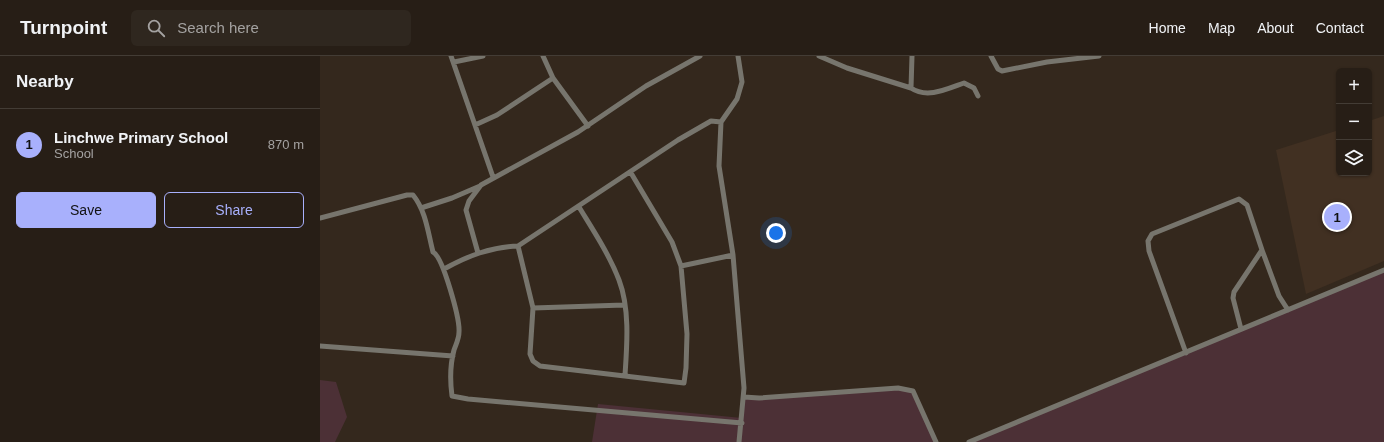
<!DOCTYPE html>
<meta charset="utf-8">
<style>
:root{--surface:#271e16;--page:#2f271f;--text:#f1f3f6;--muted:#a4a2a1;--line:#433c35;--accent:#a8b0fc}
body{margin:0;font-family:Helvetica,sans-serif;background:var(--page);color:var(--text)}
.controls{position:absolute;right:12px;top:12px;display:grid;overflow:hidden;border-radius:6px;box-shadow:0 1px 3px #0004}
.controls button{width:36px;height:36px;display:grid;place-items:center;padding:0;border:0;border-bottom:1px solid var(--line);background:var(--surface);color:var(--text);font:20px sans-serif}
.you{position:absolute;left:456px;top:177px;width:14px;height:14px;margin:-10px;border:3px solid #fff;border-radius:50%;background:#1a73e8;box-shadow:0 0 0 6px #1a73e833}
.badge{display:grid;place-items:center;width:26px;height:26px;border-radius:50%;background:var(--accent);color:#111;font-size:13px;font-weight:700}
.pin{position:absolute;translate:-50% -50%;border:2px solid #fff;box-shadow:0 1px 4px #0006}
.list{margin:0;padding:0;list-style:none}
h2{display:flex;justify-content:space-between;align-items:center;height:52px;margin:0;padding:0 16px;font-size:17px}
h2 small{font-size:13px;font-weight:400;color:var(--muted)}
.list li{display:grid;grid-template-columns:26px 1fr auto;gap:12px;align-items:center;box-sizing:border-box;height:72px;padding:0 16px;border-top:1px solid var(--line)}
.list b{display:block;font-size:15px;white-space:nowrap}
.list p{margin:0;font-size:13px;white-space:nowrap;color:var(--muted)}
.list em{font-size:13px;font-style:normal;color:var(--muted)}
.actions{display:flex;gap:8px;padding:12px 16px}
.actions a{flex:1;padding:9px 0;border:1px solid var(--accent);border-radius:6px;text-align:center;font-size:14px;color:var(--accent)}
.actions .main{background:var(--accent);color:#111}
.icon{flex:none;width:22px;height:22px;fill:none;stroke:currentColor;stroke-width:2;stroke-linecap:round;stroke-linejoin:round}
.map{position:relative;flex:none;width:1064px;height:386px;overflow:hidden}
header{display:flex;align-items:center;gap:24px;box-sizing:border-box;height:56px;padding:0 20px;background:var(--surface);border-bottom:1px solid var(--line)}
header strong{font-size:19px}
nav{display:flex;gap:22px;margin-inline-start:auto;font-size:14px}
.search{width:280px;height:36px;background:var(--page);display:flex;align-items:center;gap:10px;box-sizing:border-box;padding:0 14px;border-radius:6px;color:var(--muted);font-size:15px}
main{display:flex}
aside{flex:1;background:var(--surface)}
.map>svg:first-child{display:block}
.built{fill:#413022}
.green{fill:#4c3036}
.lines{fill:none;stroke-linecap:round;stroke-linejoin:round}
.minor{stroke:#77756d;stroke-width:5}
</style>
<header>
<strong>Turnpoint</strong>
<div class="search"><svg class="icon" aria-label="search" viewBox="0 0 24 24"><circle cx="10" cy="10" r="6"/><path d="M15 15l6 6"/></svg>Search here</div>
<nav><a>Home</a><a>Map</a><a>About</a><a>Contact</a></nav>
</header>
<main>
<aside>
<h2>Nearby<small></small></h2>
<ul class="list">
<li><span class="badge">1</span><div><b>Linchwe Primary School</b><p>School</p></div><em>870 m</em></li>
</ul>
<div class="actions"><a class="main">Save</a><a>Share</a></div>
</aside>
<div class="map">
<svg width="1064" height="386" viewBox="0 0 1064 386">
<rect width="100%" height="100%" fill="#34281d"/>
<path class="built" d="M1064 60V205L986 238 956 94 1019 74V117H1049V65Z"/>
<path class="green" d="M1064 214V386H649Z
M0 324 16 326 27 361 15 386H0Z
M578 332 593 335 616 386H272L278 348 422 362 424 341Z"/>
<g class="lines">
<path class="minor" d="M131 0 173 121
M223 0 233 22 268 70
M418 0 422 26 417 43 401 66 399 110 413 199 424 332 419 386
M499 0 527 12 591 32C607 43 627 33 644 27L654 32 658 40
M671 0 678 13 682 15 727 6 779 0
M134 6 163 0
M591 32 592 0
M155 69 177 59 233 22
M311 117 352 186 361 210 367 278 366 312 364 327 220 310 213 305 210 298 213 252 198 190 358 84 391 65 401 66
M259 151C273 174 289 198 299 224 310 253 307 289 305 319
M101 152 132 142 160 130
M0 162 87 139H93C106 155 108 177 113 196 123 201 140 263 139 276 139 283 136 288 134 294 130 309 130 325 132 340L148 343 422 367
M942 194 959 240 968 254
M158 197 146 154 149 145 161 129 258 76 326 30 380 0
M361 210 413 199
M124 213C148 200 170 191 198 190
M213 252 304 249
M0 290 133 300
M866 297 829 195 828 185 832 178 919 143 927 149 942 194 914 236 913 242 921 273
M424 341 439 342 578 332 593 335 616 386
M649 386 1064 214"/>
</g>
</svg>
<div class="controls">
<button>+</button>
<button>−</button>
<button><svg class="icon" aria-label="layers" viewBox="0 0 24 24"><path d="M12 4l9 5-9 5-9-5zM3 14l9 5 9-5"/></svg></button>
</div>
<div class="you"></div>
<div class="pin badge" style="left:1017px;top:161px">1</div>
</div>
</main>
